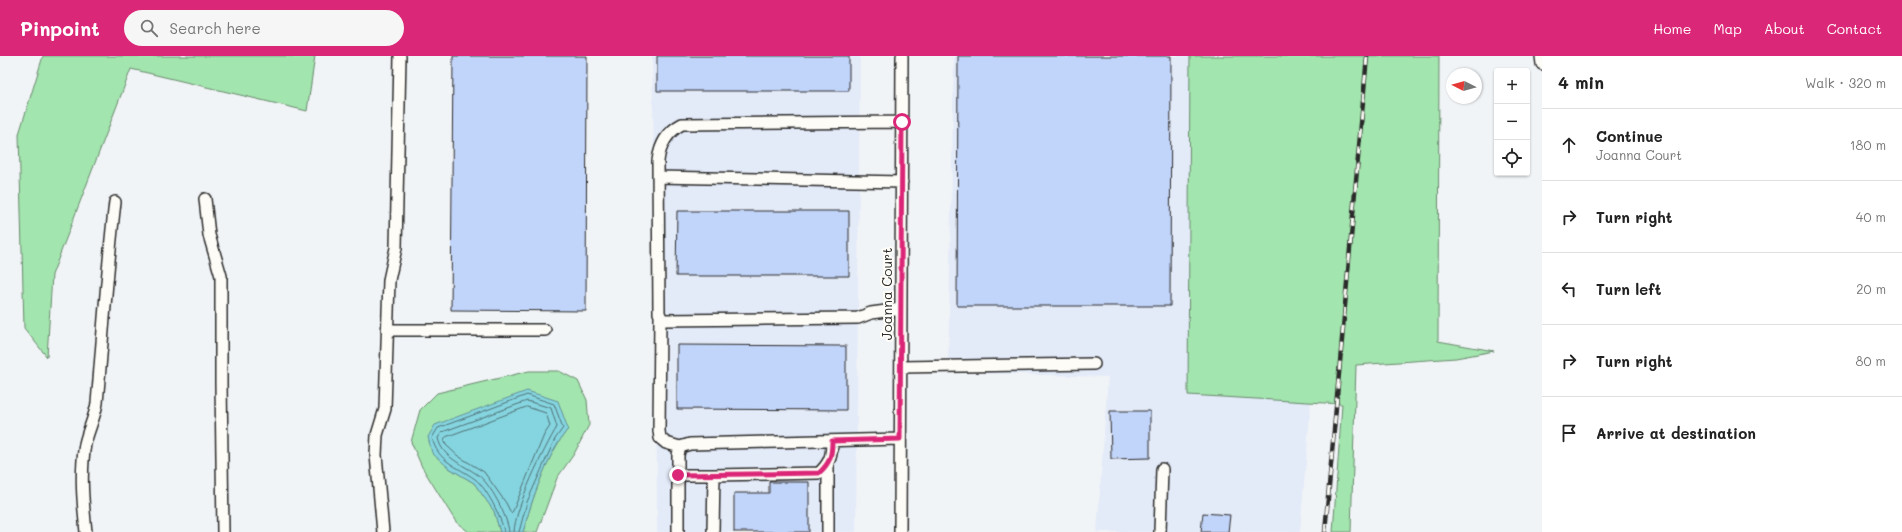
<!DOCTYPE html>
<meta charset="utf-8">
<style>
:root{--surface:#fff;--page:#f6f6f6;--text:#222;--muted:#767676;--line:#e0e0e0;--accent:#db2777}
body{margin:0;font-family:Mali,sans-serif;background:var(--page);color:var(--text)}
.controls{position:absolute;right:12px;top:12px;display:grid;overflow:hidden;border-radius:4px;box-shadow:0 1px 3px #0004}
.controls button{width:36px;height:36px;display:grid;place-items:center;padding:0;border:0;border-bottom:1px solid var(--line);background:var(--surface);color:var(--text);font:20px sans-serif}
.compass{position:absolute;left:1446px;top:12px;width:36px;height:36px;border-radius:50%;background:var(--surface);box-shadow:0 1px 3px #0004;rotate:276deg}
.stop{position:absolute;width:12px;height:12px;margin:-9px;border:3px solid #db2777;border-radius:50%;background:#fff}
.stop.end{background:#db2777;border-color:#fff;box-shadow:0 1px 4px #0008}
.list{margin:0;padding:0;list-style:none}
h2{display:flex;justify-content:space-between;align-items:center;height:52px;margin:0;padding:0 16px;font-size:17px}
h2 small{font-size:13px;font-weight:400;color:var(--muted)}
.list li{display:grid;grid-template-columns:26px 1fr auto;gap:12px;align-items:center;box-sizing:border-box;height:72px;padding:0 16px;border-top:1px solid var(--line)}
.list b{display:block;font-size:15px;white-space:nowrap}
.list p{margin:0;font-size:13px;white-space:nowrap;color:var(--muted)}
.list em{font-size:13px;font-style:normal;color:var(--muted)}
.icon{flex:none;width:22px;height:22px;fill:none;stroke:currentColor;stroke-width:2;stroke-linecap:round;stroke-linejoin:round}
.map{position:relative;flex:none;width:1542px;height:476px;overflow:hidden}
header{display:flex;align-items:center;gap:24px;box-sizing:border-box;height:56px;padding:0 20px;background:var(--accent);color:#fff}
header strong{font-size:19px}
nav{display:flex;gap:22px;margin-inline-start:auto;font-size:14px}
.search{width:280px;height:36px;background:var(--page);display:flex;align-items:center;gap:10px;box-sizing:border-box;padding:0 14px;border-radius:22px;color:var(--muted);font-size:15px}
main{display:flex}
aside{flex:1;background:var(--surface)}
.map>svg:first-child{display:block}
.built{fill:#e3eaf8}
.green{fill:#a3e5ae;stroke:#67886c}
.water{fill:#85d5e0;stroke:#619198}
.lines{fill:none;stroke-linecap:round;stroke-linejoin:round}
.shore{stroke:#4f6f73;stroke-width:1}
.building{fill:#c1d4f9;stroke:#2b2b2b}
.minor-casing{stroke:#2b2b2b;stroke-width:14}
.minor{stroke:#fdfcf7;stroke-width:11}
.rail-casing{stroke:#2b2b2b;stroke-width:4.5}
.rail{stroke:#fdfcf7;stroke-width:3;stroke-dasharray:9;stroke-linecap:butt}
.route{stroke:#db2777;stroke-width:5}
.labels{text-anchor:middle;dominant-baseline:central;stroke-width:4;stroke-linejoin:round;paint-order:stroke}
.street-label{font-size:14px;fill:#2b2b2b;stroke:#fdfcf7}
</style>
<header>
<strong>Pinpoint</strong>
<div class="search"><svg class="icon" aria-label="search" viewBox="0 0 24 24"><circle cx="10" cy="10" r="6"/><path d="M15 15l6 6"/></svg>Search here</div>
<nav><a>Home</a><a>Map</a><a>About</a><a>Contact</a></nav>
</header>
<main>
<div class="map">
<svg width="1542" height="476" viewBox="0 0 1542 476">
<rect width="100%" height="100%" fill="#f1f4f7"/>
<filter id="ink" filterUnits="userSpaceOnUse"><feTurbulence type="fractalNoise" baseFrequency=".025" numOctaves="2"/><feDisplacementMap in="SourceGraphic" scale="8" xChannelSelector="R" yChannelSelector="G"/><feConvolveMatrix kernelMatrix="1 2 1 2 8 2 1 2 1" color-interpolation-filters="sRGB"/></filter>
<g filter="url(#ink)">
<path class="built" d="M652 0H860L856 476H657L656 193Z
M954 0H1190L1188 338 1311 345 1300 476H1097L1108 321 948 316Z"/>
<path class="green" d="M43 0H315L307 55 131 13 52 219 47 301 24 272 19 78Z
M1190 0H1439L1438 285 1494 295 1456 302 1356 309 1351 476H1333L1342 348 1188 339Z
M529 315H559L578 325 587 344 589 369 574 398 557 422 537 476H523C532 443 547 399 568 373L449 412 474 427 494 455 500 476H469L456 466 422 411 411 386 420 354 437 337Z"/>
<path class="water" d="M527 335 558 345 568 373C547 399 532 443 523 476H500L494 455 474 427 449 412 432 397 428 381 435 369Z"/>
<g class="lines">
<path class="shore" d="M527 351 546 357 550 370 544 379 513 455 511 457 506 447 484 416 458 400 446 389 444 383 446 381Z
M504 476C502 462 486 431 475 423 457 410 438 406 432 382L438 372 527 339 554 348 563 372 555 383 527 446 519 476
M509 476C508 461 490 427 478 419 463 408 442 402 438 382L442 376 527 345 551 352 557 371C544 393 515 451 514 476"/>
</g>
<path class="building" d="M453 0H587L586 255 451 254Z
M657 0H849V35H657Z
M958 0H1171L1170 250H957Z
M677 155H849V220H676Z
M677 289 846 290V354L677 353Z
M1110 355H1150V402L1111 403Z
M769 426H809V476H734V437H769Z
M1203 457 1230 459 1228 476H1201Z"/>
<g class="lines">
<defs>
<path id="minor" d="M1541 0 1542 8
M658 121 902 126
M205 143 209 179 221 220V327L223 476
M901 253 871 257 858 262 662 264 659 257 658 105C660 88 667 76 682 68L902 66
M660 262 659 375 660 382 666 387 680 391
M387 274H545
M901 311 1094 308
M678 419H714L713 476
M714 419 819 417C830 407 832 400 832 385
M86 476C83 447 80 417 85 388 88 374 95 361 97 347 103 280 107 213 115 146
M383 476 376 399 377 379 385 353 389 224 396 192 400 0
M678 476V399L680 391 690 388 900 383
M828 476V408
M900 476 902 0
M1160 476 1162 413"/>
</defs>
<use href="#minor" class="minor-casing"/>
<use href="#minor" class="minor"/>
<defs>
<path id="rail" d="M1325 476 1367 0"/>
</defs>
<use href="#rail" class="rail-casing"/>
<use href="#rail" class="rail"/>
</g>
</g>
<g class="lines" filter="url(#ink)">
<path class="route" d="M678 419 819 417C830 407 832 400 832 385L900 383 902 66"/>
</g>
<g class="labels">
<g class="street-label">
<text transform="translate(886 238) rotate(-90)">Joanna Court</text>
</g>
</g>
</svg>
<div class="controls">
<button>+</button>
<button>−</button>
<button><svg class="icon" aria-label="locate" viewBox="0 0 24 24"><circle cx="12" cy="12" r="6"/><path d="M12 2v4M12 18v4M2 12h4M18 12h4"/></svg></button>
</div>
<svg class="compass" viewBox="-18 -18 36 36"><path d="M0-13l5 13h-10z" fill="#e53935"/><path d="M0 13l5-13h-10z" fill="#767676"/></svg>
<div class="stop" style="left:902px;top:66px"></div>
<div class="stop end" style="left:678px;top:419px"></div>
</div>
<aside>
<h2>4 min<small>Walk · 320 m</small></h2>
<ul class="list">
<li><svg class="icon" aria-label="ahead" viewBox="0 0 24 24"><path d="M12 20V5M6 11l6-6 6 6"/></svg><div><b>Continue</b><p>Joanna Court</p></div><em>180 m</em></li>
<li><svg class="icon" aria-label="right" viewBox="0 0 24 24"><path d="M7 20v-9h11M14 6l5 5-5 5"/></svg><div><b>Turn right</b></div><em>40 m</em></li>
<li><svg class="icon" aria-label="left" viewBox="0 0 24 24"><path d="M17 20v-9H6M10 6l-5 5 5 5"/></svg><div><b>Turn left</b></div><em>20 m</em></li>
<li><svg class="icon" aria-label="right" viewBox="0 0 24 24"><path d="M7 20v-9h11M14 6l5 5-5 5"/></svg><div><b>Turn right</b></div><em>80 m</em></li>
<li><svg class="icon" aria-label="arrive" viewBox="0 0 24 24"><path d="M6 21V4h12l-3 4 3 4H6"/></svg><div><b>Arrive at destination</b></div></li>
</ul>
</aside>
</main>
